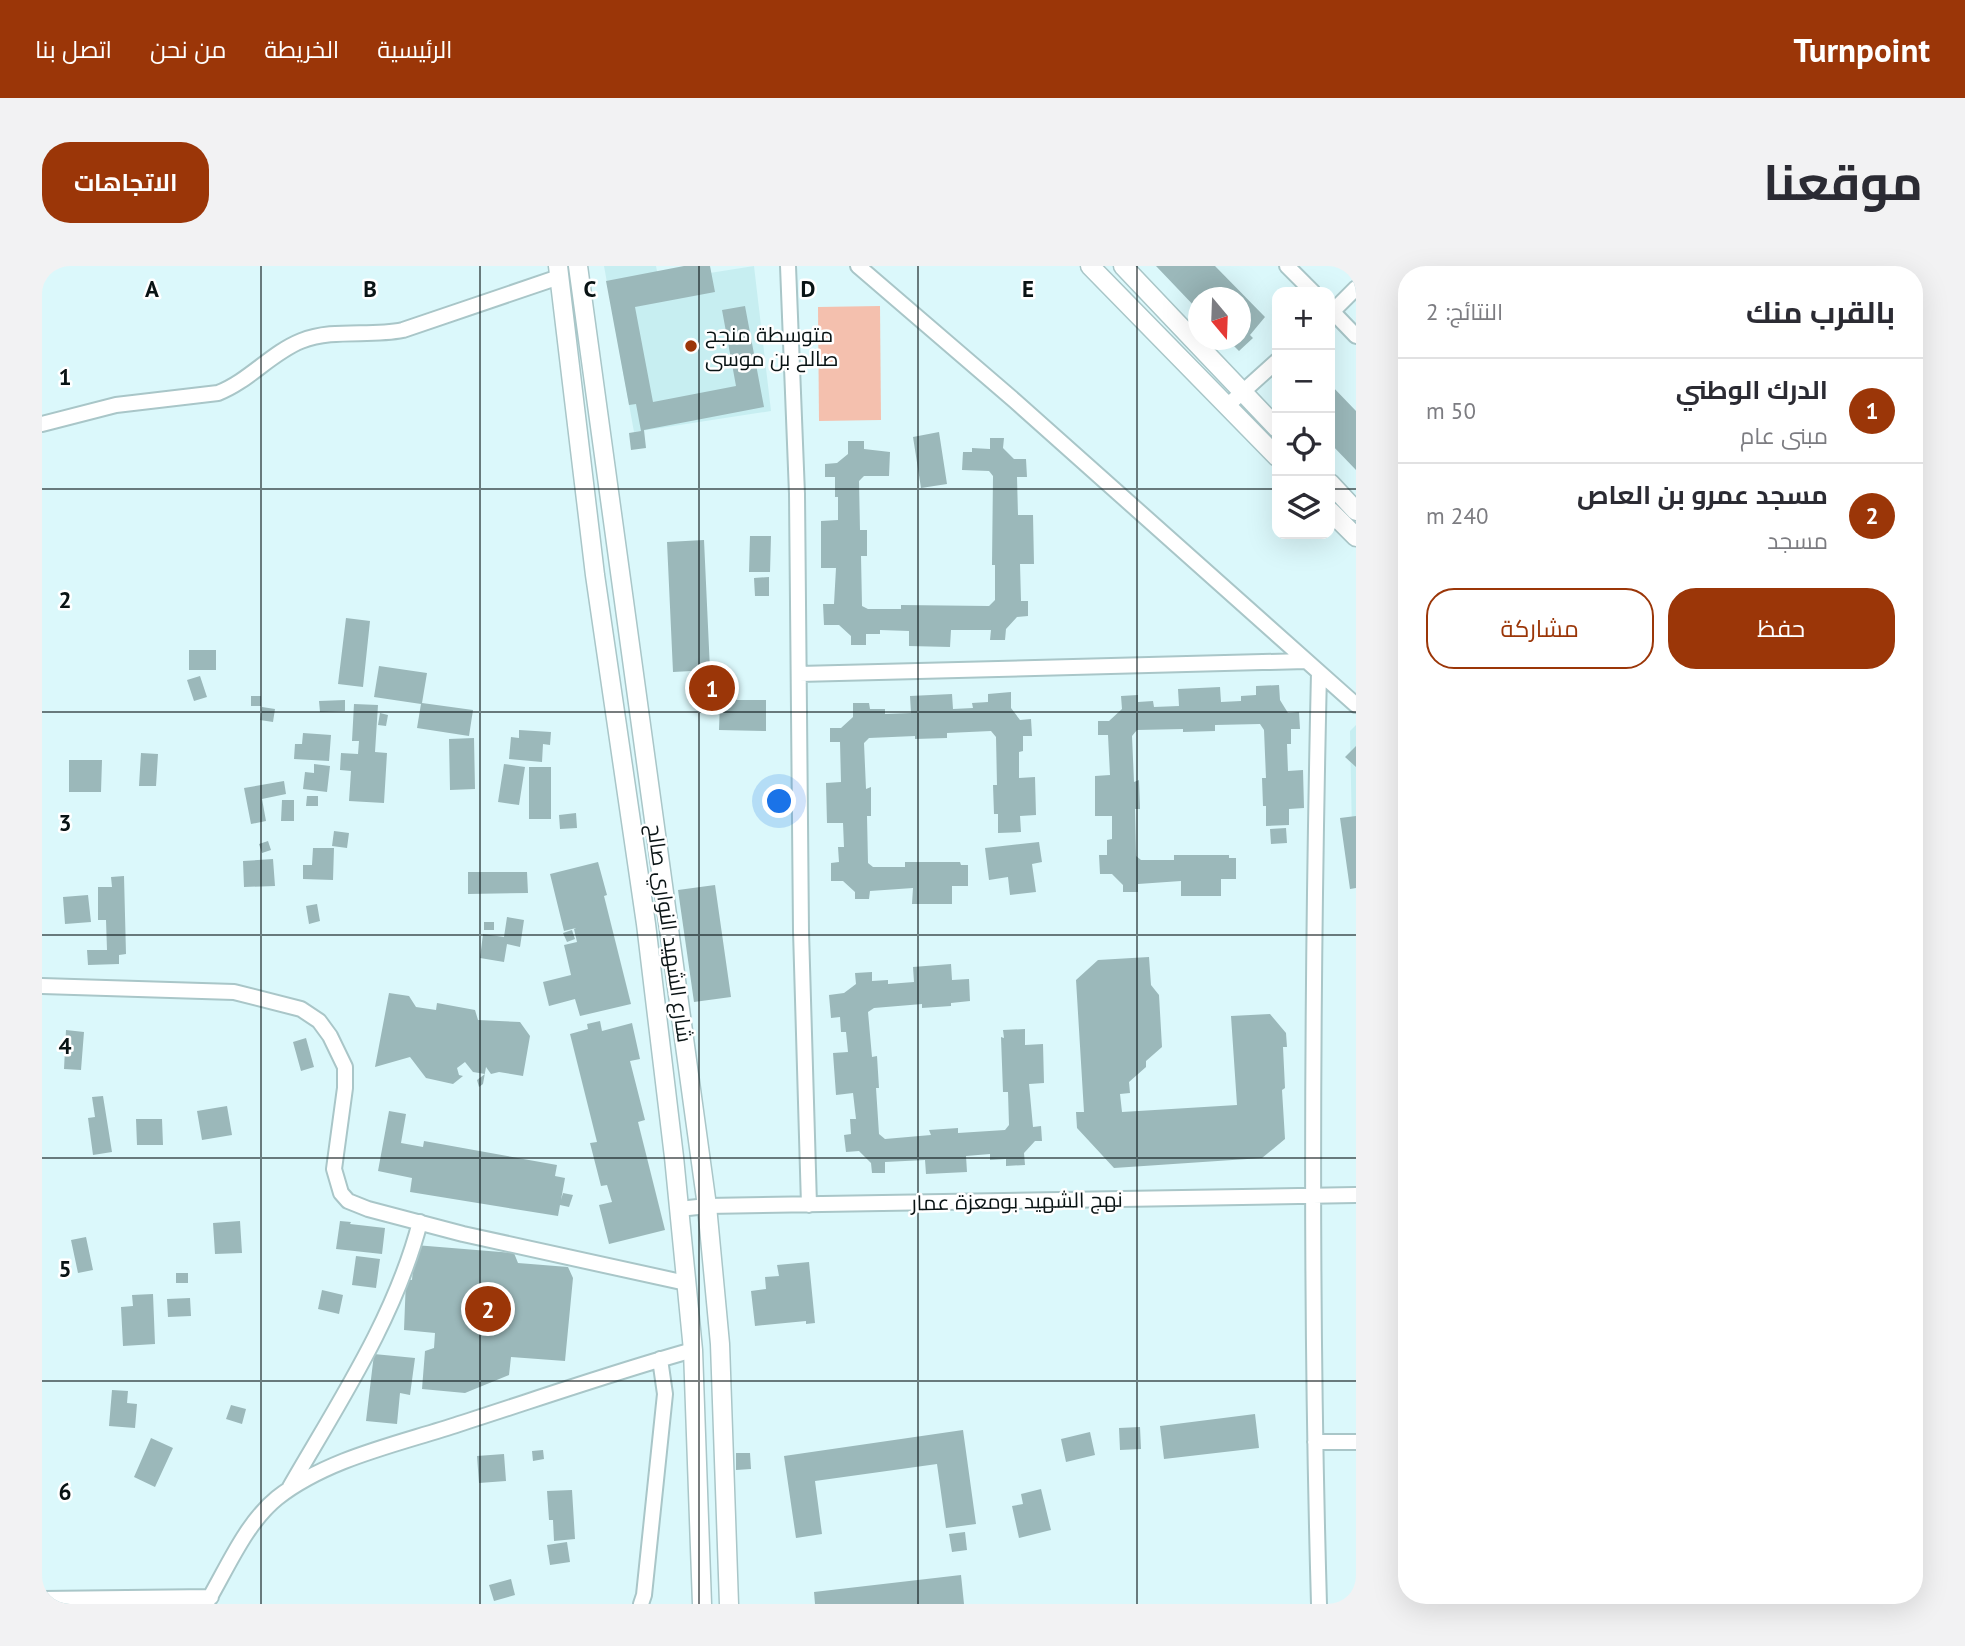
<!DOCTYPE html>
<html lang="ar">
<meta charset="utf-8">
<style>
:root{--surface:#fff;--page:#f2f2f3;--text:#2b2b33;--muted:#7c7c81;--line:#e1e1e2;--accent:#9b3608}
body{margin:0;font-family:"PT Sans",Cairo,sans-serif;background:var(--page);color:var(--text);direction:rtl}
.controls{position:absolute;right:21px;top:21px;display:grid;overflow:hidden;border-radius:14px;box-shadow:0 7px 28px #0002}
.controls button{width:63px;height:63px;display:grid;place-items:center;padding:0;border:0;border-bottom:2px solid var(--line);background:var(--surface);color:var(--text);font:35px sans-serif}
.compass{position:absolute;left:1146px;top:21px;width:63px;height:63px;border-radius:50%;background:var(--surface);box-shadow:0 7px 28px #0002;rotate:161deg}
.you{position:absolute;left:738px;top:536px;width:24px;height:24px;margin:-18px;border:5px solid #fff;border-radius:50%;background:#1a73e8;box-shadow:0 0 0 10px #1a73e833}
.badge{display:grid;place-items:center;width:46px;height:46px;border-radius:50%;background:var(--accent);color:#fff;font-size:23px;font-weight:700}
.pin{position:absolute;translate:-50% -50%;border:4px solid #fff;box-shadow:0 2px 7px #0006}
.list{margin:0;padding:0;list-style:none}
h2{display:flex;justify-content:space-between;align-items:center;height:91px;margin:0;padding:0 28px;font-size:30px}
h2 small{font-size:23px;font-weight:400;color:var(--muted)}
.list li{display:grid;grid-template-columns:46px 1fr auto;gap:21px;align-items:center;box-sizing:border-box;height:105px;padding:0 28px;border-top:2px solid var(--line)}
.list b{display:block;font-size:26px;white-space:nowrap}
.list p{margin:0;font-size:23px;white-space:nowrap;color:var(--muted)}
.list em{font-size:23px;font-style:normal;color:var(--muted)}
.actions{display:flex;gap:14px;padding:21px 28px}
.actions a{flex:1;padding:16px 0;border:2px solid var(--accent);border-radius:28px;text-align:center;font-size:24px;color:var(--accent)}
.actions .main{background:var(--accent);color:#fff}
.icon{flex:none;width:38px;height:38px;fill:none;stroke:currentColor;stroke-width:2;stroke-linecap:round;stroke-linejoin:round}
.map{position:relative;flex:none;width:1314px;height:1338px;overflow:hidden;direction:ltr;border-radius:28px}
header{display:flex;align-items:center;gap:42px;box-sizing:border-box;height:98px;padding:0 35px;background:var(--accent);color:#fff}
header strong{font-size:33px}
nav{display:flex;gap:38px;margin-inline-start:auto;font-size:24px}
.intro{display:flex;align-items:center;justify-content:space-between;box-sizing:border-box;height:168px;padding:0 42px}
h1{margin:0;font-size:49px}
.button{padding:18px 32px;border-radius:28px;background:var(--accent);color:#fff;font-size:24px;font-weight:700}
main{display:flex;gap:42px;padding:0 42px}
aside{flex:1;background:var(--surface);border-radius:28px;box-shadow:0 7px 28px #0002}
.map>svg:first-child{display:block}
.built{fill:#c7eef1}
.green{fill:#f4c0ae}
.building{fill:#9bb8ba}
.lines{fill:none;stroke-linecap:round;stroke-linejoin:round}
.minor-casing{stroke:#a9c6c8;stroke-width:18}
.tertiary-casing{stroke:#a9c6c8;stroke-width:21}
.minor{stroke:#fff;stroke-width:14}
.tertiary{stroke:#fff;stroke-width:18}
.grid{fill:none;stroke:#091314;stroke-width:2;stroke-opacity:0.55}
.poi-dot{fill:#9b3608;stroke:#fff;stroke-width:2.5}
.labels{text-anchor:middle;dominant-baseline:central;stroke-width:5;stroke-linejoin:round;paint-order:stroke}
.poi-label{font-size:21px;fill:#091314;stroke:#fff;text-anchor:start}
.street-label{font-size:21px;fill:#091314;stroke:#fff}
.grid-label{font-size:23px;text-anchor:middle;font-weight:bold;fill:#091314;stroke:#fff;stroke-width:5;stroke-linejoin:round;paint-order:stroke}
</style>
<header>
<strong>Turnpoint</strong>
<nav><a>الرئيسية</a><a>الخريطة</a><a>من نحن</a><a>اتصل بنا</a></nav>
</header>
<div class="intro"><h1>موقعنا</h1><a class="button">الاتجاهات</a></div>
<main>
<aside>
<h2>بالقرب منك<small>النتائج: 2</small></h2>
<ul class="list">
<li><span class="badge">1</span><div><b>الدرك الوطني</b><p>مبنى عام</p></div><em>50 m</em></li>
<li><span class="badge">2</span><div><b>مسجد عمرو بن العاص</b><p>مسجد</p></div><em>240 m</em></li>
</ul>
<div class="actions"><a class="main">حفظ</a><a>مشاركة</a></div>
</aside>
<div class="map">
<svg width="1314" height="1338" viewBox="0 0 1314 1338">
<rect width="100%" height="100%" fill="#dbf8fb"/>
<path class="built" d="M562 0H614L617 15 712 0 729 145 592 166Z
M1314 459V620H1311L1308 465Z"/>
<path class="green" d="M838 40 839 154 777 155 776 41Z"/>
<path class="building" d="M642 0H668L673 26 593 41 611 136 694 120 680 44 703 40 722 141 602 164 604 182 589 184 587 167 599 165 594 138 587 139 564 15Z
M1114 0H1173L1223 51 1208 69 1211 72 1197 85 1186 74H1198V32H1156V44Z
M1288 118 1314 145V204L1288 177Z
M897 166 905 218 879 222 871 171Z
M948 172H962L961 182 972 193H984L985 211H975L976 249H991L992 298H978L979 335H986V350L975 351 964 363 963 374H948L949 364H909L908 381 867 380V365L838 364V368H824V379H809V370L797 359H782L781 338H792L794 302H779V255L796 254V231H793V211H783V198L795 197 806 188V175H822V183L848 186 847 210H822L817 215 818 264H825V290H819L820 340 826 343H859V339L947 340 953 334V299H950L951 210 947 205 920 204 921 186H930V182L948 183Z
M708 270H729L728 306H707Z
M662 274 668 404 631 406 625 276Z
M727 311V330H713L712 312Z
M304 352 328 355 321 421 296 418Z
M147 384H174V404H147Z
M337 400 385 407 380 437 431 444 427 470 375 462 379 438 332 431Z
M158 410 165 431 152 435 145 414Z
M1237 419 1238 434 1246 447 1257 446 1258 463H1249V478H1245L1246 505 1261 504 1262 542 1247 543V559L1224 560V540H1221L1220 512H1224L1222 464 1218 458 1173 459V465L1141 466V463L1095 464 1090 470 1092 516 1097 514 1098 543H1093L1094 590 1099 594H1132V589H1187V592H1194V613H1179V630H1139V615L1096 618V626H1081V619L1070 608H1058L1057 589H1065V574L1070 573V550H1053V510L1068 509 1066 469H1056V455H1067L1080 443 1079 430 1096 429V436L1111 435 1112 441 1137 440 1136 423 1178 421 1179 436 1199 435V430L1214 429V420Z
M969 426V442L978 454 989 453 990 470H981V485L977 486V512L993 511 994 549 978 550 979 566 956 567V548H952L951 519H955L954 471 949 465 905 467V472L873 473V470L827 472 822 477 824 523 829 521V550H825L826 597 831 601H863V596H918L919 599H926V620H910V638H870L871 622 828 625 827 633H813V626L801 615H789V597L797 596 796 581H802L801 557H785L784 517 799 516 798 476H788V462H799L811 451V437H827L828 443H843V448L869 447 868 430 910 428 911 443 931 442 930 437 946 436V428Z
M209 430H219V440H209Z
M303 434V445L278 446 277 435Z
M678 434H724V465L677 464Z
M312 438 336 439 333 486 345 487 342 537 307 535 309 505 298 504 299 487 316 488 317 475H310Z
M220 441 233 443 231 456 218 454Z
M338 447 346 449 344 460 336 459Z
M477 464 509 466 508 479 501 478 500 496 467 493 469 471 477 472Z
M261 467 289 469 287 495 252 493 253 478H260Z
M432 472 433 523 408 524 407 473Z
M1314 480V501L1303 491Z
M99 487 116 488 114 520H97Z
M27 494H60L59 526H27Z
M272 498 288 500 285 526 261 523 263 506 272 507Z
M462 498 483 501 477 539 456 536Z
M487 501H509V553H487Z
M242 515 244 528 220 533 224 555 209 558 202 522Z
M265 530H276V540H264Z
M240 534H252V555H239Z
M534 547 535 562 518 563 517 549Z
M1314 550V622L1308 623 1298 552Z
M1244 562 1245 577 1229 578 1228 563Z
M292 565 307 567 305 582 290 580Z
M226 575 229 584 220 587 217 578Z
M997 576 1000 596 990 598 994 626 968 629 966 611 947 614 943 582Z
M271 582H292L291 614 261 613V599H270Z
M231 593 233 620 202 621 201 595Z
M556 596 565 629 562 630 589 738 538 750 533 733 507 740 501 716 529 709 522 679 535 676 532 663 534 662 522 665 508 608Z
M426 606H485L486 627 426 628Z
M82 610 84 688 77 689V698L46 699 45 684H65L64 654H56V621H70L69 611Z
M673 619 689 731 652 736 636 624Z
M46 629 49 656 23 658 21 631Z
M275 638 278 655 267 658 264 640Z
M465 651 482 654 478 681 465 678 462 696 438 692 441 668 462 671Z
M442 656H452V664H442Z
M530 664 533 673 525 676 521 667Z
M1107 691 1109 719 1117 729 1120 781 1104 795V801L1087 816 1088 827 1078 828 1080 846 1195 839 1189 750 1228 748 1244 767 1245 781H1241L1243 822 1240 824 1243 873 1220 892 1072 902 1035 862 1034 846H1042L1034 714 1056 694Z
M909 698 910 714 927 713 928 735 909 737V740L880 742V738L832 742 826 746 830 791 835 790 837 822H834L837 868 843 873 889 869 887 864 916 862V867L963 864 967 859 966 826H961L959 771 962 772 961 764 983 763V779L1001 778 1002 817 987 818 991 861 999 860 1000 875H993L982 887 983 899 964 900V893L948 894V888L924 890 925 906 884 908 883 894 843 896V907H830L829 897 817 885 804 886 802 869 809 868 808 853H814L811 827 794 829 791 787 806 786 804 766H799L798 751 789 752 787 729 802 727 814 718 813 707 830 706V715L846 714V718L872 716 871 701Z
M347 727 367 730 374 741 394 744 395 737 433 744 436 754 478 756 488 770 481 810 457 806 449 808 444 801 441 818 437 821 435 814 443 808 431 806 423 796 415 802 417 809 421 810 411 818 384 812 368 791 333 801Z
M558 755 560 765 590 757 598 793 588 795 603 854 596 856 623 964 567 978 557 939 570 936 565 919 559 920 548 877 555 876 528 768 546 763 545 758Z
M24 764 42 766 39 804 22 803Z
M264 772 272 801 259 805 251 776Z
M61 830 70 886 51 889 46 852 53 851 50 831Z
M185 840 190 869 160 874 155 845Z
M347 845 364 848 359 877 381 881 382 875 515 899 513 910 523 912 519 934 521 927 531 929 527 941 518 939 516 950 368 926 370 912 336 905Z
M94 853H120L121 879H95Z
M198 955 200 987 173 988 171 957Z
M298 955 309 956 308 958 343 962 340 988 294 983Z
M44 971 51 1004 36 1007 29 974Z
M373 979 472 987 476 997 526 1001 531 1012 523 1095 469 1091 467 1109 423 1127 380 1123 383 1085 392 1082 393 1067 362 1064 364 1013 370 1014Z
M314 990 338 993 334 1022 310 1019Z
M767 996 773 1057 764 1058V1055L713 1060 709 1025 724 1023 723 1011 737 1010 735 999Z
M134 1007H146V1017H134Z
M280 1024 301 1029 297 1048 276 1043Z
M111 1028 113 1078 81 1080 79 1041 91 1040 90 1029Z
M148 1032 149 1050 126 1051 125 1033Z
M332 1088 373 1092 368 1129 358 1127 355 1158 324 1155Z
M70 1124 86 1125 85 1137 95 1138 93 1162 67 1160Z
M189 1139 204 1143 200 1158 184 1153Z
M1213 1148 1217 1182 1122 1193 1118 1160Z
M1098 1161 1099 1183 1078 1184 1077 1162Z
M921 1164 934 1258 904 1262 895 1198 773 1215 780 1268 754 1272 742 1190Z
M1048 1166 1053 1189 1024 1196 1019 1173Z
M109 1172 131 1182 113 1221 92 1211Z
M501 1184 502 1193 491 1195 490 1185Z
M694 1187H708L709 1203 694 1204Z
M462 1188 464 1215 437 1217 435 1190Z
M999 1223 1009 1264 977 1272 970 1240 981 1238 979 1228Z
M530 1224 533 1273 512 1275 511 1254H507L505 1225Z
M923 1266 925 1284 910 1286 907 1268Z
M525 1276 528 1296 508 1299 505 1279Z
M919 1309 922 1338H773L772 1326Z
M469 1313 473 1329 452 1335 447 1319Z"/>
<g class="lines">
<defs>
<path id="minor" d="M746 0 755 228 759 665 767 939
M816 0 973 135 1314 439
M1245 0 1271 26
M1288 43 1314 70
M1288 48 1314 22
M1185 140 1235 95
M0 158 74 139 176 127C207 115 229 87 259 75 292 62 327 71 361 64L517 11
M757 408 1264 395
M0 720 192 726 259 743 277 755 288 770 303 801V822L292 903 299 927 306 935 326 943 421 968 644 1017
M637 943 665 940 1314 929
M1273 1176H1314
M248 1221C297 1136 353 1052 378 956
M0 1333 169 1331
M164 1338C185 1303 203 1258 235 1232 286 1192 357 1178 417 1158 495 1133 572 1106 651 1084
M599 1338 602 1329 623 1128 618 1093
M1277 1338C1268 1027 1270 717 1277 406"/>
<path id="tertiary" d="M516 0 553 309 604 658 632 891 651 1084 660 1338
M536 0 665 940 678 1078 687 1338
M1048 0 1235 191
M1081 0 1235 162
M1288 217 1314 245
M1288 245 1314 271"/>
</defs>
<use href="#minor" class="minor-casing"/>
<use href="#tertiary" class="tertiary-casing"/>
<use href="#minor" class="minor"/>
<use href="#tertiary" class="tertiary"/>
</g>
<path class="grid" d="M219 0V1338M438 0V1338M657 0V1338M876 0V1338M1095 0V1338M0 223H1235M1288 223H1314M0 446H1314M0 669H1314M0 892H1314M0 1115H1314"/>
<circle class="poi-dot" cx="649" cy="80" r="7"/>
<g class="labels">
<g class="poi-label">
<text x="663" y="68">متوسطة منجح<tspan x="663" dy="24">صالح بن موسى</tspan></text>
</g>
<g class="street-label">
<text transform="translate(628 667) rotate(82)">شارع الشهيد النواري صالح</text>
<text transform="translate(975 935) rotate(-1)">نهج الشهيد بومعزة عمار</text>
</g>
</g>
<g class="grid-label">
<text x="110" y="31">A</text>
<text x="328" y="31">B</text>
<text x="548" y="31">C</text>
<text x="766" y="31">D</text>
<text x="986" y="31">E</text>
<text x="23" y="119">1</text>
<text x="23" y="342">2</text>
<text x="23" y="565">3</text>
<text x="23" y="788">4</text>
<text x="23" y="1011">5</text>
<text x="23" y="1234">6</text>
</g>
</svg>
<div class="controls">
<button>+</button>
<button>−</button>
<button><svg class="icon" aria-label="locate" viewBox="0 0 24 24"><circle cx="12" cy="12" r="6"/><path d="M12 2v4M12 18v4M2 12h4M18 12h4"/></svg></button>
<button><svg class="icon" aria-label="layers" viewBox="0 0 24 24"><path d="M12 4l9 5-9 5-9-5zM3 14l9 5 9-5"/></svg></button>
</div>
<svg class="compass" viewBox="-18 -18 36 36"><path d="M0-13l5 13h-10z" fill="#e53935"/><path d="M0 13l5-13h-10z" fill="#7c7c81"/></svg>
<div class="you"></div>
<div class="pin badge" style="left:670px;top:422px">1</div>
<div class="pin badge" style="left:446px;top:1043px">2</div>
</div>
</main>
